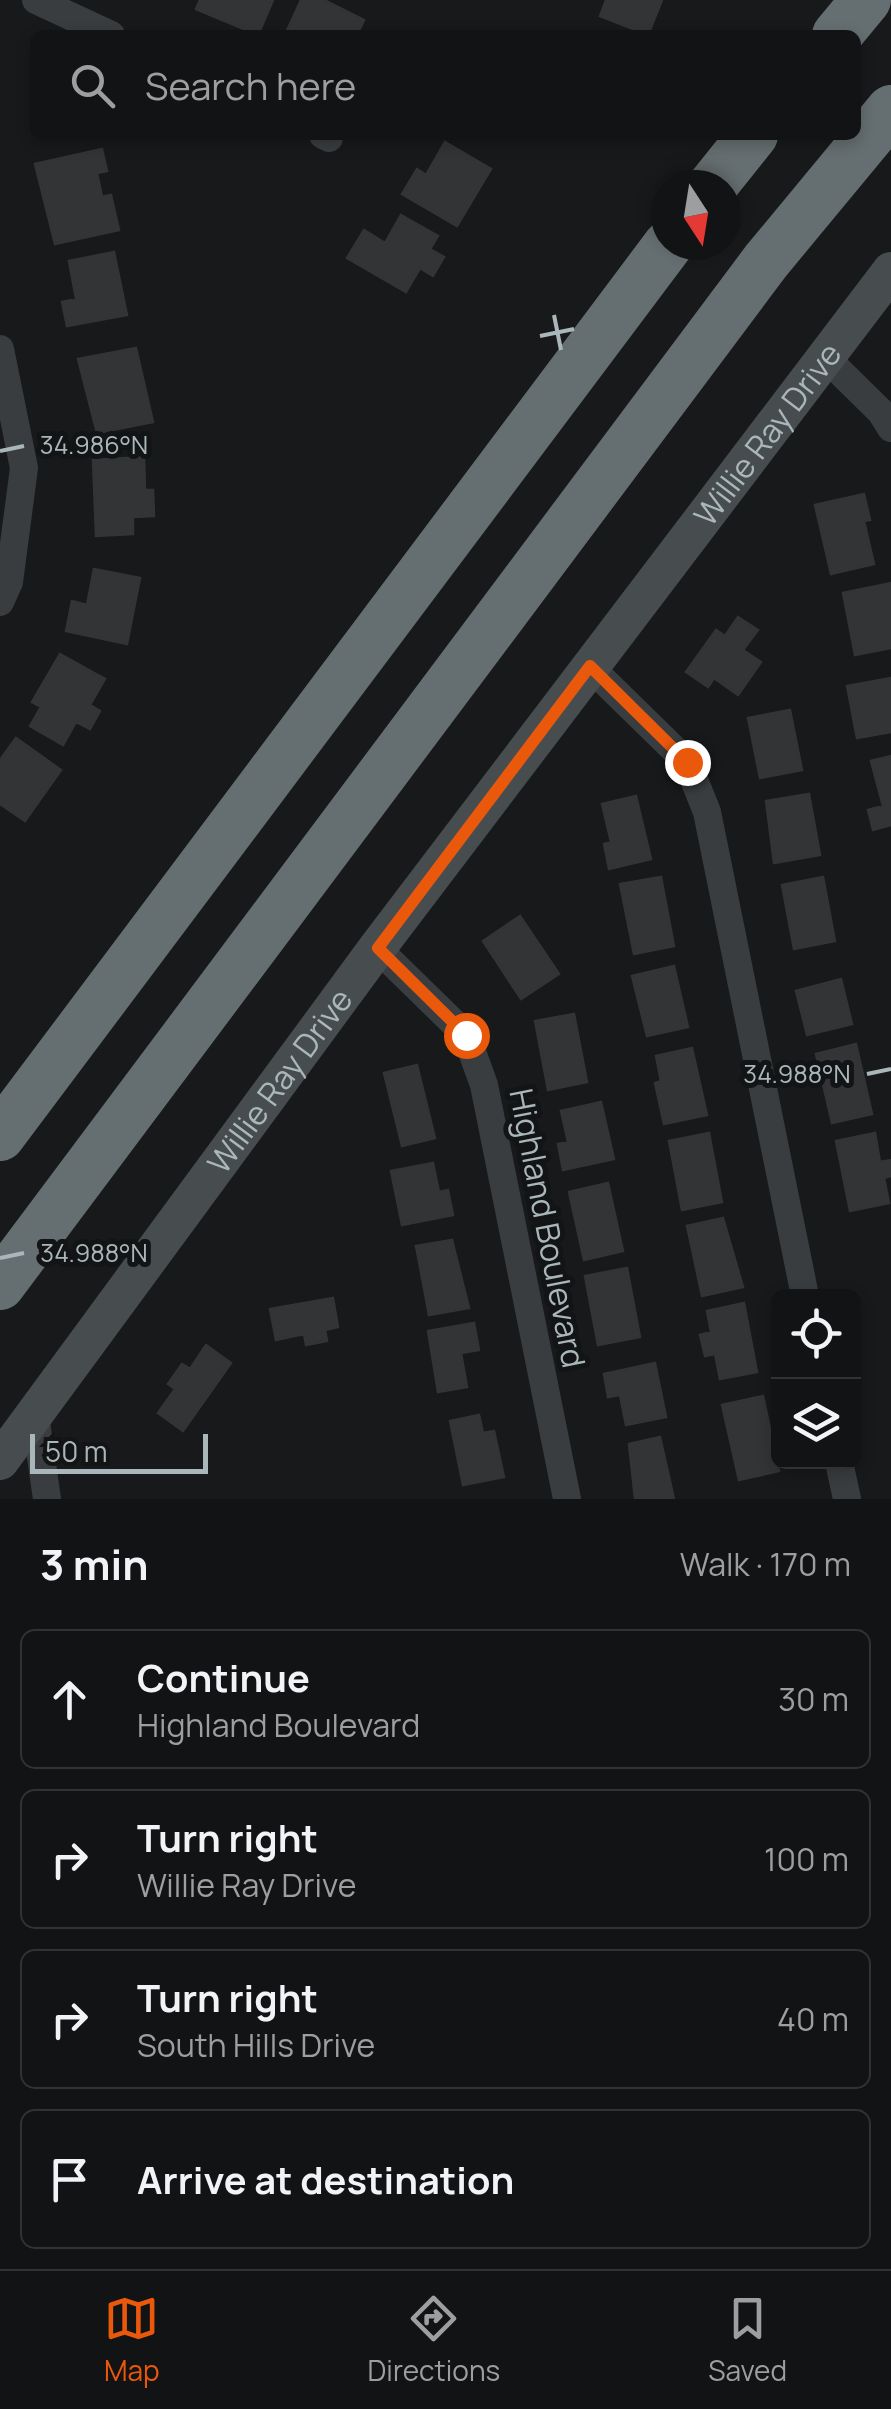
<!DOCTYPE html>
<meta charset="utf-8">
<style>
:root{--surface:#121314;--page:#1b1c1d;--text:#f1f3f6;--muted:#9c9ea0;--line:#313234;--accent:#ea580c}
body{margin:0;font-family:Manrope,sans-serif;background:var(--page);color:var(--text)}
.controls{position:absolute;right:30px;bottom:30px;display:grid;overflow:hidden;border-radius:15px;box-shadow:0 5px 15px #0003}
.controls button{width:90px;height:90px;display:grid;place-items:center;padding:0;border:0;border-bottom:2px solid var(--line);background:var(--surface);color:var(--text);font:50px sans-serif}
.compass{position:absolute;left:651px;top:170px;width:90px;height:90px;border-radius:50%;background:var(--surface);box-shadow:0 5px 15px #0003;rotate:168deg}
.scale{position:absolute;left:30px;bottom:25px;width:178px;box-sizing:border-box;padding-left:10px;border:5px solid #aab7ba;border-top:0;font-size:28px;line-height:35px;white-space:nowrap;color:#aab7ba;-webkit-text-stroke:8px #131415;paint-order:stroke}
.stop{position:absolute;width:30px;height:30px;margin:-22px;border:8px solid #ea580c;border-radius:50%;background:#fff}
.stop.end{background:#ea580c;border-color:#fff;box-shadow:0 2px 10px #0008}
.list{margin:0;padding:0;list-style:none}
h2{display:flex;justify-content:space-between;align-items:center;height:130px;margin:0;padding:0 40px;font-size:42px}
h2 small{font-size:32px;font-weight:400;color:var(--muted)}
.list li{display:grid;grid-template-columns:65px 1fr auto;gap:30px;align-items:center;box-sizing:border-box;height:140px;margin:0 20px 20px;padding:0 20px;border:2px solid var(--line);border-radius:15px}
.list b{display:block;font-size:38px;white-space:nowrap}
.list p{margin:0;font-size:32px;white-space:nowrap;color:var(--muted)}
.list em{font-size:32px;font-style:normal;color:var(--muted)}
.icon{flex:none;width:55px;height:55px;fill:none;stroke:currentColor;stroke-width:2;stroke-linecap:round;stroke-linejoin:round}
.map{position:relative;flex:none;width:891px;height:1499px;overflow:hidden}
.search{position:absolute;background:var(--surface);box-shadow:0 5px 15px #0003;left:30px;right:30px;top:30px;height:110px;display:flex;align-items:center;gap:25px;box-sizing:border-box;padding:0 35px;border-radius:15px;color:var(--muted);font-size:38px}
.sheet{height:770px;background:var(--surface)}
nav{display:flex;justify-content:space-around;align-items:center;box-sizing:border-box;height:140px;border-top:2px solid var(--line);background:var(--surface);font-size:28px;color:var(--muted)}
nav a{display:grid;justify-items:center;gap:5px}
nav .on{color:var(--accent)}
.map>svg:first-child{display:block}
.building{fill:#333436;stroke:#323436;stroke-width:2.5}
.lines{fill:none;stroke-linecap:round;stroke-linejoin:round}
.street{stroke:#393d3f;stroke-width:28}
.secondary{stroke:#474d4f;stroke-width:38}
.highway{stroke:#656e70;stroke-width:50}
.route{stroke:#ea580c;stroke-width:12}
.ticks{fill:none;stroke:#aab7ba;stroke-width:4}
.labels{text-anchor:middle;dominant-baseline:central;stroke-width:10;stroke-linejoin:round;paint-order:stroke}
.street-label{font-size:32px;fill:#aab7ba;stroke:#131415}
.ticks-label{font-size:25px;text-anchor:middle;fill:#aab7ba;stroke:#131415;stroke-width:10;stroke-linejoin:round;paint-order:stroke}
</style>
<div class="map">
<svg width="891" height="1499" viewBox="0 0 891 1499">
<rect width="100%" height="100%" fill="#18191a"/>
<path class="building" d="M200 0H273L258 35 196 9Z
M301 0H324L364 20 357 35H285Z
M606 0H662L648 35 600 16Z
M445 142 491 169 457 226 402 194 417 169 426 175Z
M102 149 107 171 97 173 102 197 111 195 119 230 55 244 35 164Z
M401 215 438 236 430 249 444 257 433 276 420 268 406 292 347 258 364 230 385 243Z
M114 252 127 315 67 326 62 302 76 299 69 261Z
M136 348 153 422 97 433 78 359Z
M144 457 145 490H153L154 516 133 517V534L96 536 93 460Z
M864 494 870 520 864 521 874 564 831 574 815 505Z
M94 569 140 578 127 644 66 631 72 601 87 605Z
M891 583V648L855 655 843 593Z
M738 617 758 630 743 650 761 662 738 695 714 678 708 687 686 672 716 630 725 636Z
M60 654 105 679 90 705 100 711 90 729 76 722 63 745 30 726 41 707 32 702Z
M891 678V732L857 738 847 686Z
M790 710 802 770 760 778 748 718Z
M16 738 61 770 25 821 0 804V760Z
M891 756V825L873 830 868 810 883 806 871 761Z
M809 794 820 855 774 863 766 801Z
M636 796 651 859 609 869 604 844 611 842 602 804Z
M661 877 674 946 634 954 620 884Z
M823 877 835 941 794 949 782 885Z
M520 916 559 974 521 999 483 941Z
M674 966 688 1027 647 1036 632 976Z
M841 979 852 1024 807 1035 796 991Z
M574 1014 587 1082 548 1090 535 1021Z
M856 1044 872 1114 832 1123 816 1054Z
M692 1048 707 1115 664 1124 655 1083 661 1081 656 1056Z
M417 1065 435 1138 402 1146 384 1073Z
M601 1102 614 1159 563 1170 558 1144 568 1142 561 1111Z
M709 1133 722 1202 682 1210 669 1141Z
M875 1133 880 1162 891 1160V1176L884 1178 889 1203 850 1211 836 1141Z
M433 1163 439 1192 448 1190 453 1215 402 1225 391 1171Z
M608 1183 623 1251 584 1260 569 1192Z
M723 1218 743 1287 702 1296 687 1226Z
M452 1240 469 1308 429 1315 416 1246Z
M627 1268 640 1337 598 1345 585 1276Z
M333 1298 338 1327 325 1330 327 1341 306 1345 304 1334 276 1340 270 1309Z
M744 1303 757 1372 720 1379 715 1354 705 1356 700 1335 711 1332 707 1311Z
M474 1323 479 1350 461 1353 467 1387 438 1392 428 1331Z
M206 1345 231 1363 183 1431 158 1413 175 1389 168 1384 182 1364 190 1369Z
M655 1363 666 1417 626 1425 620 1395 608 1397 604 1374Z
M763 1396 779 1471 739 1480 722 1405Z
M479 1415 483 1433 494 1431 504 1477 463 1485 450 1421Z
M660 1437 674 1499H635L629 1444Z"/>
<g class="lines">
<path class="street" d="M36 0 111 35
M323 135 329 138
M0 349 24 468 9 582 0 602
M826 358 881 412 891 428
M590 667 687 762 707 812 805 1296
M377 948 466 1035 484 1085 567 1499
M35 1415 47 1499
M839 1462 847 1499"/>
<path class="secondary" id="s1" d="M0 1461 377 948 891 271"/>
<path class="highway" d="M837 35 866 0
M713 185 753 135
M0 1136 668 245
M0 1285 766 261 891 110"/>
</g>
<g class="lines">
<path class="route" d="M466 1035 378 948 590 666 687 762"/>
</g>
<path class="ticks" d="M554 315 561 350M540 336 574 329M0 451 24 446M867 1074 891 1069M0 1258 24 1253"/>
<g class="labels">
<g class="street-label">
<text stroke="none"><textPath href="#s1" startOffset="1282">Willie Ray Drive</textPath></text>
<text stroke="none"><textPath href="#s1" startOffset="472">Willie Ray Drive</textPath></text>
<text transform="translate(548 1228) rotate(79)">Highland Boulevard</text>
</g>
</g>
<g class="ticks-label">
<text x="94" y="454">34.986°N</text>
<text x="797" y="1083">34.988°N</text>
<text x="94" y="1262">34.988°N</text>
</g>
</svg>
<div class="controls">
<button><svg class="icon" aria-label="locate" viewBox="0 0 24 24"><circle cx="12" cy="12" r="6"/><path d="M12 2v4M12 18v4M2 12h4M18 12h4"/></svg></button>
<button><svg class="icon" aria-label="layers" viewBox="0 0 24 24"><path d="M12 4l9 5-9 5-9-5zM3 14l9 5 9-5"/></svg></button>
</div>
<svg class="compass" viewBox="-18 -18 36 36"><path d="M0-13l5 13h-10z" fill="#e53935"/><path d="M0 13l5-13h-10z" fill="#9c9ea0"/></svg>
<div class="scale">50 m</div>
<div class="stop" style="left:466px;top:1035px"></div>
<div class="stop end" style="left:687px;top:762px"></div>
<div class="search"><svg class="icon" aria-label="search" viewBox="0 0 24 24"><circle cx="10" cy="10" r="6"/><path d="M15 15l6 6"/></svg>Search here</div>
</div>
<section class="sheet">
<h2>3 min<small>Walk · 170 m</small></h2>
<ul class="list">
<li><svg class="icon" aria-label="ahead" viewBox="0 0 24 24"><path d="M12 20V5M6 11l6-6 6 6"/></svg><div><b>Continue</b><p>Highland Boulevard</p></div><em>30 m</em></li>
<li><svg class="icon" aria-label="right" viewBox="0 0 24 24"><path d="M7 20v-9h11M14 6l5 5-5 5"/></svg><div><b>Turn right</b><p>Willie Ray Drive</p></div><em>100 m</em></li>
<li><svg class="icon" aria-label="right" viewBox="0 0 24 24"><path d="M7 20v-9h11M14 6l5 5-5 5"/></svg><div><b>Turn right</b><p>South Hills Drive</p></div><em>40 m</em></li>
<li><svg class="icon" aria-label="arrive" viewBox="0 0 24 24"><path d="M6 21V4h12l-3 4 3 4H6"/></svg><div><b>Arrive at destination</b></div></li>
</ul>
</section>
<nav>
<a class="on"><svg class="icon" aria-label="map" viewBox="0 0 24 24"><path d="M3 6l6-2 6 2 6-2v14l-6 2-6-2-6 2zM9 4v14M15 6v14"/></svg>Map</a>
<a><svg class="icon" aria-label="directions" viewBox="0 0 24 24"><path d="M12 3l9 9-9 9-9-9zM9 14v-3h6M13 9l2 2-2 2"/></svg>Directions</a>
<a><svg class="icon" aria-label="saved" viewBox="0 0 24 24"><path d="M7 4h10v16l-5-4-5 4z"/></svg>Saved</a>
</nav>
